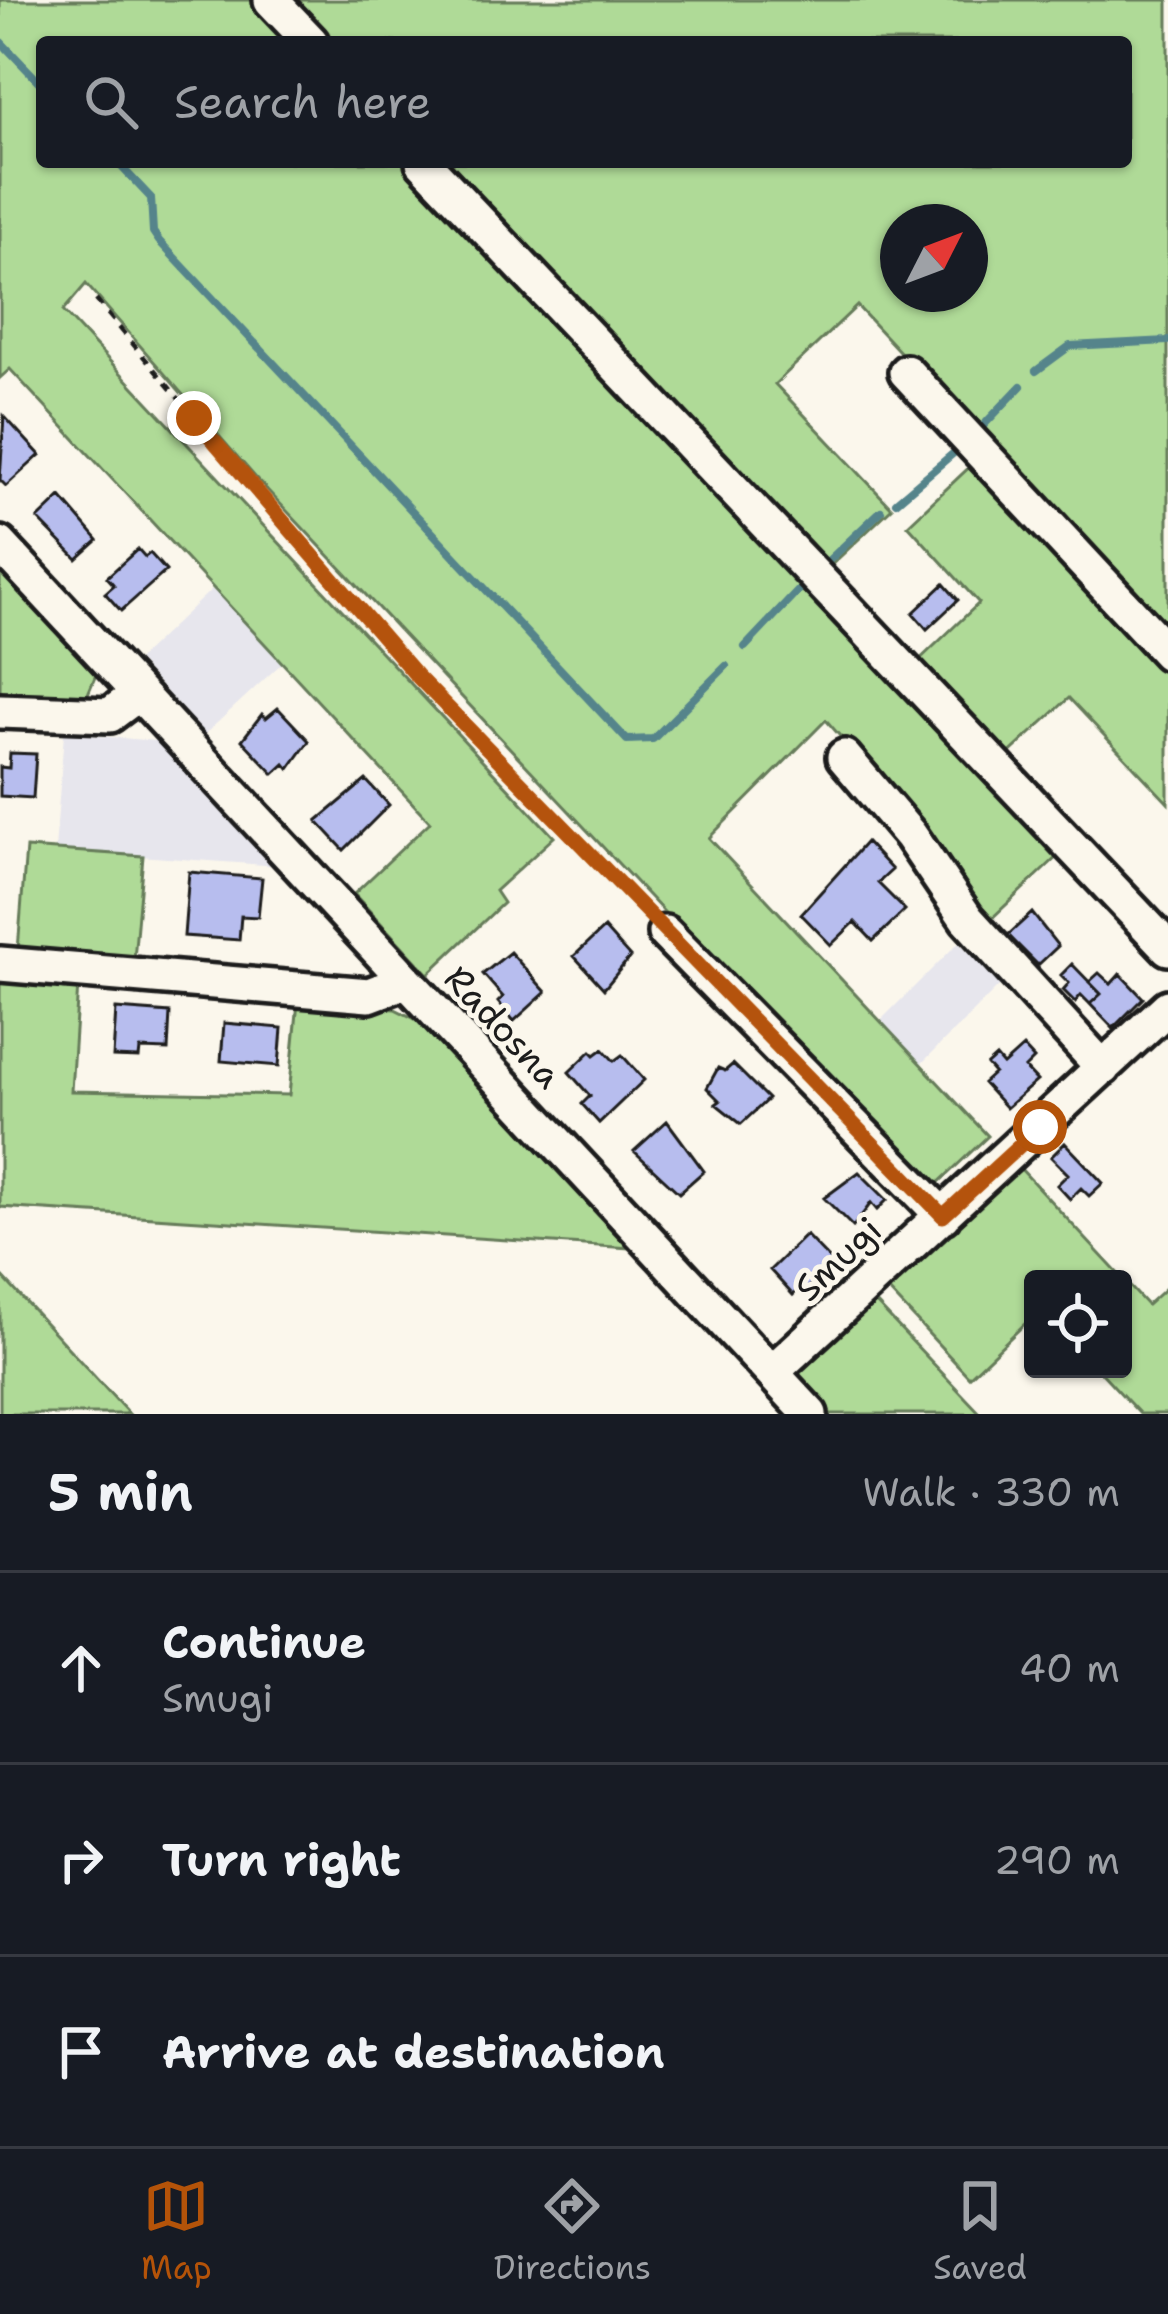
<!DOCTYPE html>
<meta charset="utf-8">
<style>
:root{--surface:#171b24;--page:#242831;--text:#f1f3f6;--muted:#9ea1a6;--line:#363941;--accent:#b45309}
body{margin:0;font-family:"Shantell Sans",sans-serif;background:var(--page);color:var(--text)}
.controls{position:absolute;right:36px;bottom:36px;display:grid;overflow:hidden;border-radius:12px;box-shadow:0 3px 9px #0004}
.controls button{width:108px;height:108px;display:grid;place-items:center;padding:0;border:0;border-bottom:3px solid var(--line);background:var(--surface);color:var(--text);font:60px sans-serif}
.compass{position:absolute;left:880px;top:204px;width:108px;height:108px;border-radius:50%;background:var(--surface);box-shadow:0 3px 9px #0004;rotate:48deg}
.stop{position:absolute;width:36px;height:36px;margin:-27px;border:9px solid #b45309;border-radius:50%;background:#fff}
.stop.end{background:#b45309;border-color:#fff;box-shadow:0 3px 12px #0008}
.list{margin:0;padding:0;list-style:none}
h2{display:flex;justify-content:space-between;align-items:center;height:156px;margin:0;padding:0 48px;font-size:51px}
h2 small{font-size:39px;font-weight:400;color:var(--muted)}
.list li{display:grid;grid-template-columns:78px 1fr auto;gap:36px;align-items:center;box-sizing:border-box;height:192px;padding:0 48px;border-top:3px solid var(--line)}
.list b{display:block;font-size:45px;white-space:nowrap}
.list p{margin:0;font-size:39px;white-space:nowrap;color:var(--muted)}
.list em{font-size:39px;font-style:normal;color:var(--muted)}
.icon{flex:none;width:66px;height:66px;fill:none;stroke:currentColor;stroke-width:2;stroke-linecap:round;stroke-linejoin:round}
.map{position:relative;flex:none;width:1168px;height:1414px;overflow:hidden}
.search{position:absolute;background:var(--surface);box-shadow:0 3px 9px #0004;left:36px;right:36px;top:36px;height:132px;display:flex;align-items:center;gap:30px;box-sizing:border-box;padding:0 42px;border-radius:12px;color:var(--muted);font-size:45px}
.sheet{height:732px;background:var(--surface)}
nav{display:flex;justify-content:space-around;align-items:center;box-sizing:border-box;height:168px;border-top:3px solid var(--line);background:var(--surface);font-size:33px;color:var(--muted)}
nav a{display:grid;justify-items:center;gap:6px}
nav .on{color:var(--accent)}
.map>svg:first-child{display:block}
.built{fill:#e7e6ed}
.green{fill:#afda97;stroke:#667b5a;stroke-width:3;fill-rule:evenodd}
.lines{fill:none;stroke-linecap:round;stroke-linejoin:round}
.stream{stroke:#54848b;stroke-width:8}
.building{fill:#b7bdee;stroke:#1c1c1c;stroke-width:3}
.minor-casing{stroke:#1c1c1c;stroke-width:42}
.path{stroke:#1c1c1c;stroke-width:4.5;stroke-dasharray:9 9;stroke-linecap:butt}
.minor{stroke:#fbf7ec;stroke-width:33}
.route{stroke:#b45309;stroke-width:15}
.labels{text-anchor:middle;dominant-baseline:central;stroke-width:10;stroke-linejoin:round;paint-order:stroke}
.street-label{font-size:36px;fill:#1c1c1c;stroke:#fbf7ec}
</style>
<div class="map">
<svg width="1168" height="1414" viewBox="0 0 1168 1414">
<rect width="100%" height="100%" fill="#fbf7ec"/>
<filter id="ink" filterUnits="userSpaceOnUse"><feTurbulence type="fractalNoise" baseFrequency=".00833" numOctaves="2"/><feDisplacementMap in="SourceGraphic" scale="24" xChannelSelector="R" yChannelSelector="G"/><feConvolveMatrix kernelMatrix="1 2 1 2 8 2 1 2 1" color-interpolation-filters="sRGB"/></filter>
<g filter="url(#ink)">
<path class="built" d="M213 588 282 663 205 734 137 660Z
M64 733 156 741 278 866 55 850Z
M959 942 1000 985 921 1064 880 1021Z"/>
<path class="green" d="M0 0H255L295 42H42V162H408L1060 854 989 921 943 855 826 720 709 838 988 1136 935 1186 711 962 255 477 86 284 63 311 554 837 495 891 503 903 428 974 354 894 430 822 10 369 0 378Z
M285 0H1168V639L857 306 775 384 892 508 825 571 438 162H1126V42H324ZM898 222H970V294H898Z
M976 461 1168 668V803L1069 698 1003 759 914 665 979 603 908 525Z
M0 563 97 672 85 701 0 699Z
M26 848 143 856 134 959 18 950Z
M0 979 78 985 71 1091 289 1095 298 1002 395 1009 439 1031 646 1249 0 1207Z
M1019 1167 1123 1279H1033V1316L969 1377 887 1289Z
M0 1274 129 1414H0Z
M1123 1279 1147 1305 1168 1286V1414H1140L1098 1369H1123Z
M874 1301 981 1414H829L801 1385 799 1369Z"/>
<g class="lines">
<path class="stream" d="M0 41 42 85
M117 162 151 198 153 232 159 241 627 740 653 739 726 666
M1036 371 1070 346 1168 341
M981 428 1021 386
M896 502 956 451
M825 564 881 511
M745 647 798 591"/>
</g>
<path class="building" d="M4 416 40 455 6 486 0 480Z
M61 497 98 540 77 559 38 519Z
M138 549 145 557 150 553 166 571 121 611 105 593 114 585 107 577Z
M944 584 958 600 927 629 913 613Z
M278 708 309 741 289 769 285 764 274 774 242 740 262 714 266 718Z
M10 753 36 754 33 798 0 796V767L9 768Z
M366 780 389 805 344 850 317 821Z
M866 842 892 870 878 883 905 910 873 941 855 922 831 945 801 914Z
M189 872 262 878 258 917 241 916 239 940 184 936Z
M1032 913 1058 946 1038 965 1008 935Z
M604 928 630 957 604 989 574 956Z
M510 952 546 992 514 1021 498 1002 503 997 483 974Z
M1072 964 1101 994 1090 1004 1081 995 1075 1002 1063 990 1069 983 1061 975Z
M1099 973 1111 984 1120 974 1143 998 1113 1028 1090 1004 1101 994 1089 982Z
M116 1009 170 1013 168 1050 140 1049 139 1058 113 1057Z
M224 1023 282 1028 279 1066 221 1061Z
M1023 1047 1034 1059 1025 1068 1037 1081 1006 1108 983 1083 994 1073 987 1065 996 1057 1003 1065Z
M603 1049 614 1061 622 1055 644 1080 599 1123 582 1104 590 1096 569 1072 591 1051 595 1055Z
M733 1064 768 1099 741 1124 716 1104 720 1101 707 1088 718 1068 725 1071Z
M667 1121 704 1171 679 1193 634 1151Z
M1065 1143 1103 1183 1089 1196 1081 1188 1070 1199 1057 1185 1068 1174 1051 1157Z
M859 1172 887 1200 877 1210 871 1203 853 1227 824 1198Z
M806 1235 833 1263 805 1291 802 1286 793 1295 770 1270Z"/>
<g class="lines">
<defs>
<path id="minor" d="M271 0 311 42
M423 162 1168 948
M906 372 1168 653
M0 544 810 1414
M0 711 110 715 138 694
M844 757 910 835 967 919 1103 1068
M665 933 943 1216
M0 964 369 995 406 981
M772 1372 1168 1007"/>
</defs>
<use href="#minor" class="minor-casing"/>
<path class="path" d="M96 300 359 613 645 912"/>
<use href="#minor" class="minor"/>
</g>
</g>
<g class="lines" filter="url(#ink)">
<path class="route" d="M194 418 416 675 943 1216 1040 1127"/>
</g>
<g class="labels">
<g class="street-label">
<text transform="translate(503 1027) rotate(47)">Radosna</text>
<text transform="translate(838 1259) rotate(-43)">Smugi</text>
</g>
</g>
</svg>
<div class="controls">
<button><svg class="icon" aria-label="locate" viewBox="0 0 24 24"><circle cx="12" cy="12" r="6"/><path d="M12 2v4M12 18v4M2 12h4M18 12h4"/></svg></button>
</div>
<svg class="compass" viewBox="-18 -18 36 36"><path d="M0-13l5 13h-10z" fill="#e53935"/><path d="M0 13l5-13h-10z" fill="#9ea1a6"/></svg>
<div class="stop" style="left:1040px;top:1127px"></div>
<div class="stop end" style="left:194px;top:418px"></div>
<div class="search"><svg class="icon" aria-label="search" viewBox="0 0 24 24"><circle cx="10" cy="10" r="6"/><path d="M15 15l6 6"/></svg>Search here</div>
</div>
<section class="sheet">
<h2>5 min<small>Walk · 330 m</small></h2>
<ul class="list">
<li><svg class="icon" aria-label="ahead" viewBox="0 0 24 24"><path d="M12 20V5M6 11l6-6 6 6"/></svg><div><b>Continue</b><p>Smugi</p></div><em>40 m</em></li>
<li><svg class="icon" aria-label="right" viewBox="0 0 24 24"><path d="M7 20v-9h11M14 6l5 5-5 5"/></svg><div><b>Turn right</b></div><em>290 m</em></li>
<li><svg class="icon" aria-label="arrive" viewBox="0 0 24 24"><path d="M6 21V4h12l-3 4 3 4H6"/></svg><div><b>Arrive at destination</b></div></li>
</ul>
</section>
<nav>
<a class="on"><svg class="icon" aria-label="map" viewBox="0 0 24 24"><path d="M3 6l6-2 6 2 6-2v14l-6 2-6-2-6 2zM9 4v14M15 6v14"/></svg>Map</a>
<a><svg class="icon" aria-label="directions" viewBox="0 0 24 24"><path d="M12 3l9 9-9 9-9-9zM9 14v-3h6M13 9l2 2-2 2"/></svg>Directions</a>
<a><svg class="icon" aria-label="saved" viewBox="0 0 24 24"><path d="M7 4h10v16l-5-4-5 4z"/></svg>Saved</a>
</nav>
